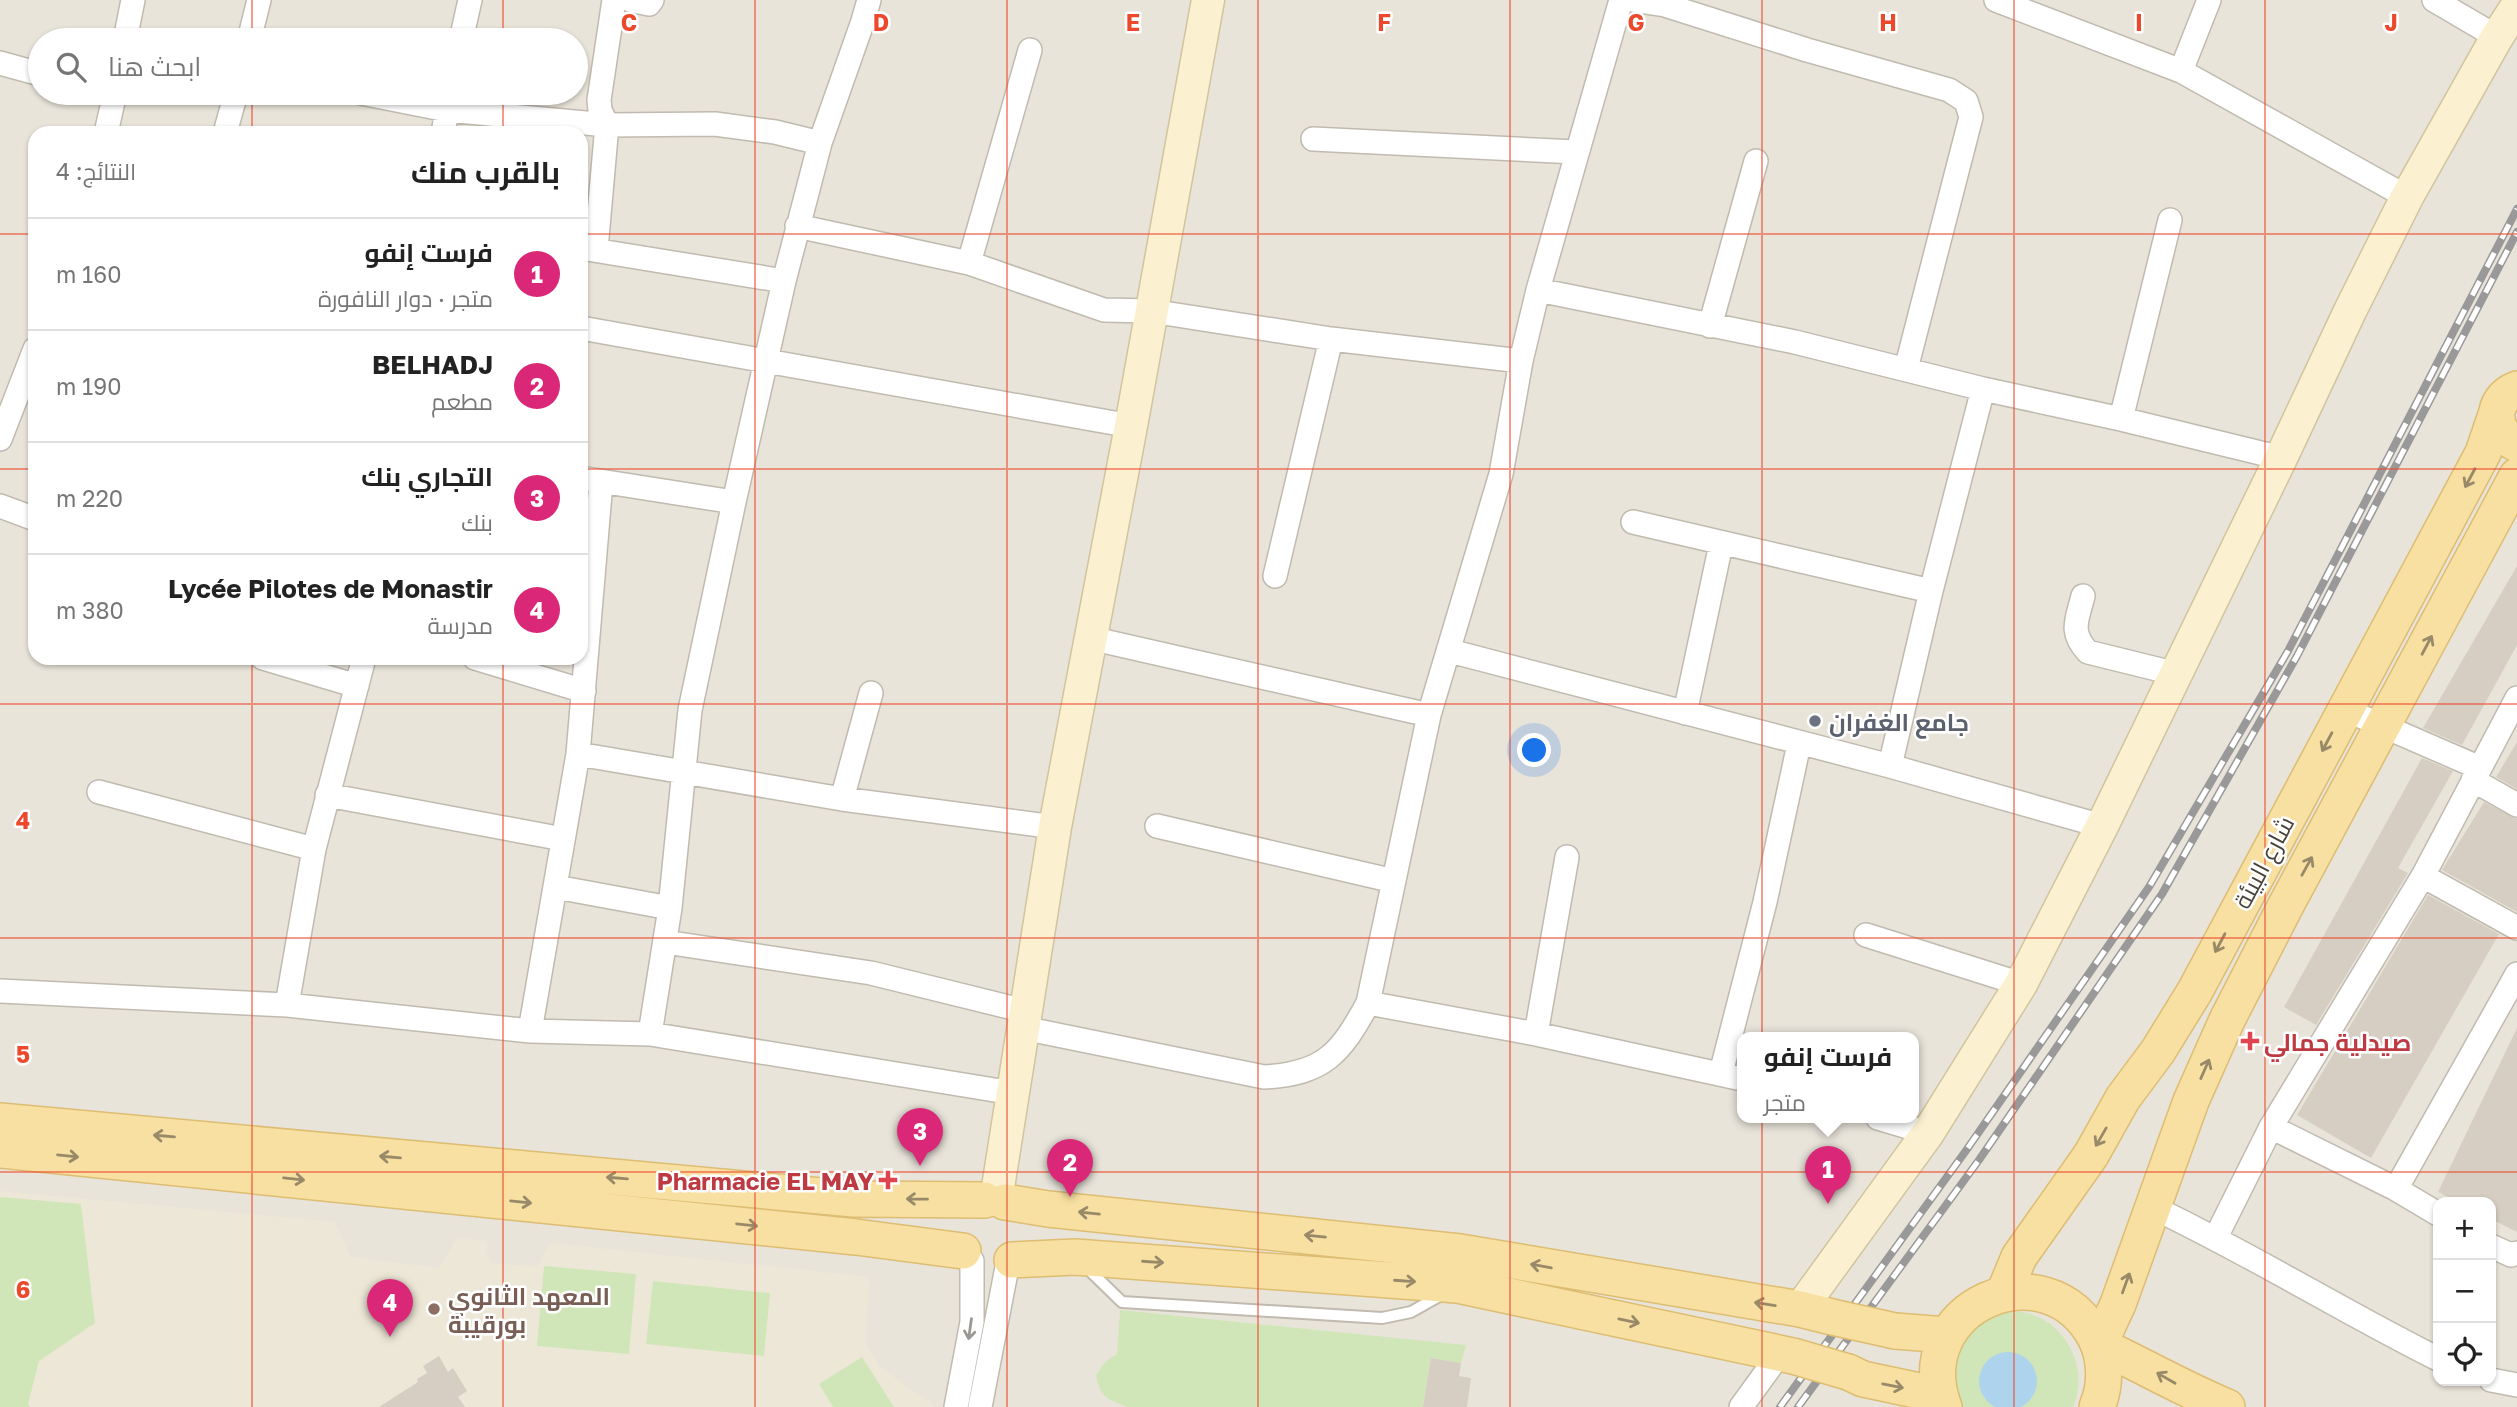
<!DOCTYPE html>
<html lang="ar">
<meta charset="utf-8">
<style>
:root{--surface:#fff;--page:#f2f2f2;--text:#222;--muted:#767676;--line:#e0e0e0;--accent:#db2777}
body{margin:0;font-family:"Golos Text",Cairo,sans-serif;background:var(--page);color:var(--text);direction:rtl}
.controls{position:absolute;right:21px;bottom:21px;display:grid;overflow:hidden;border-radius:14px;box-shadow:0 2px 5px #0004}
.controls button{width:63px;height:63px;display:grid;place-items:center;padding:0;border:0;border-bottom:2px solid var(--line);background:var(--surface);color:var(--text);font:35px sans-serif}
.you{position:absolute;left:1535px;top:751px;width:24px;height:24px;margin:-18px;border:5px solid #fff;border-radius:50%;background:#1a73e8;box-shadow:0 0 0 10px #1a73e833}
.badge{display:grid;place-items:center;width:46px;height:46px;border-radius:50%;background:var(--accent);color:#fff;font-size:23px;font-weight:700}
.pin{position:absolute;translate:-50% -58px;filter:drop-shadow(0 2px 4px #0008)}
.pin::after{content:'';position:absolute;top:37px;width:24px;height:21px;background:inherit;clip-path:polygon(0 0,100% 0,50% 100%)}
.popup{position:absolute;left:1737px;top:1032px;width:182px;height:91px;box-sizing:border-box;display:grid;place-content:center;border-radius:14px;background:var(--surface);filter:drop-shadow(0 2px 5px #0005);font-size:23px;white-space:nowrap;color:var(--muted)}
.popup b{font-size:26px;color:var(--text)}
.popup::after{content:'';position:absolute;left:50%;top:100%;margin-left:-14px;border:14px solid transparent;border-top-color:var(--surface)}
.list{margin:0;padding:0;list-style:none}
h2{display:flex;justify-content:space-between;align-items:center;height:91px;margin:0;padding:0 28px;font-size:30px}
h2 small{font-size:23px;font-weight:400;color:var(--muted)}
.list li{display:grid;grid-template-columns:46px 1fr auto;gap:21px;align-items:center;box-sizing:border-box;height:112px;padding:0 28px;border-top:2px solid var(--line)}
.list b{display:block;font-size:26px;white-space:nowrap}
.list p{margin:0;font-size:23px;white-space:nowrap;color:var(--muted)}
.list em{font-size:23px;font-style:normal;color:var(--muted)}
.icon{flex:none;width:38px;height:38px;fill:none;stroke:currentColor;stroke-width:2;stroke-linecap:round;stroke-linejoin:round}
.map{position:relative;flex:none;width:2517px;height:1407px;overflow:hidden;direction:ltr}
.search{position:absolute;background:var(--surface);box-shadow:0 2px 5px #0004;left:28px;top:28px;width:560px;height:77px;display:flex;align-items:center;gap:18px;box-sizing:border-box;padding:0 24px;border-radius:38px;color:var(--muted);font-size:26px}
.panel{position:absolute;background:var(--surface);box-shadow:0 2px 5px #0004;left:28px;top:126px;width:560px;height:539px;border-radius:21px;direction:rtl}
.map>svg:first-child{display:block}
.residential{fill:#e9e4da;fill-rule:evenodd}
.education{fill:#ede7d7}
.green{fill:#d1e6b8}
.water{fill:#add3ed}
.building{fill:#d6cec2}
.lines{fill:none;stroke-linecap:round;stroke-linejoin:round}
.lane-casing{stroke:#c0baaf;stroke-width:14}
.street-casing{stroke:#c0baaf;stroke-width:26}
.secondary-casing{stroke:#d1c49f;stroke-width:35}
.primary-casing{stroke:#ddbd72;stroke-width:38}
.lane{stroke:#fff;stroke-width:10}
.street{stroke:#fff;stroke-width:23}
.secondary{stroke:#fbf1d0;stroke-width:32}
.primary{stroke:#f8e0a2;stroke-width:35}
.rail-casing{stroke:#999;stroke-width:8}
.rail{stroke:#fff;stroke-width:5;stroke-dasharray:16;stroke-linecap:butt}
.primary-bridge-casing{stroke:#ddbd72;stroke-width:38;stroke-linecap:butt}
.primary-bridge{stroke:#f8e0a2;stroke-width:35}
.oneway{stroke:#988a69}
.oneway2{stroke:#9b9893}
.grid{fill:none;stroke:#ec492c;stroke-width:2;stroke-opacity:0.55}
.worship-dot{fill:#6b7280;stroke:#fff;stroke-width:2.5}
.health-dot{fill:#e0444e;stroke:#fff;stroke-width:2.5}
.education-dot{fill:#8d6e63;stroke:#fff;stroke-width:2.5}
.labels{text-anchor:middle;dominant-baseline:central;stroke-width:5;stroke-linejoin:round;paint-order:stroke}
.worship-label{font-size:24px;font-weight:bold;fill:#5b616d;stroke:#fff;text-anchor:start}
.street-label{font-size:24px;fill:#49433a;stroke:#fff}
.health-label{font-size:24px;font-weight:bold;fill:#be3a42;stroke:#fff;text-anchor:start}
.education-label{font-size:24px;font-weight:bold;fill:#785e54;stroke:#fff;text-anchor:start}
.grid-label{font-size:23px;text-anchor:middle;font-weight:bold;fill:#ec492c;stroke:#fff;stroke-width:5;stroke-linejoin:round;paint-order:stroke}
</style>
<div class="map">
<svg width="2517" height="1407" viewBox="0 0 2517 1407">
<rect width="100%" height="100%" fill="#f5f2ec"/>
<path class="residential" d="M0 0H2517V1407H0ZM40 40H576V93H40ZM35 133H581V658H35ZM1742 1038H1914V1118H1742ZM2438 1202H2491V1381H2438Z"/>
<path class="education" d="M0 1191 335 1222 350 1257 439 1268 457 1238 485 1241 490 1263 538 1267 550 1243 869 1277 865 1341 879 1367 933 1404V1407H0Z"/>
<path class="green" d="M0 1197 81 1204 95 1323 39 1361 28 1404 30 1407H0Z
M544 1266 636 1274 629 1354 537 1346Z
M653 1281 770 1293 764 1356 646 1344Z
M1120 1310 1466 1345 1461 1363 1431 1358 1423 1407H1128C1107 1399 1100 1398 1096 1375L1106 1361 1117 1354Z
M2004 1311C2012 1312 2020 1311 2027 1313 2067 1323 2090 1370 2073 1407H1948L1963 1330Z
M862 1357 894 1407H833L819 1384Z"/>
<path class="water" d="M1979 1381a29 29 0 1 1 58 0a29 29 0 1 1-58 0Z"/>
<path class="building" d="M2517 566V645L2462 745 2423 728Z
M2517 742V789L2496 777Z
M2422 758 2453 771 2398 868 2408 873 2316 1025 2284 1007Z
M2484 802 2517 819V912L2442 870Z
M2428 895 2499 934 2371 1158 2297 1115Z
M2517 1028V1232L2491 1219V1202H2458L2438 1192Z
M439 1356 448 1372 453 1368 467 1391 458 1397 465 1407H379L418 1382 417 1379 427 1373 423 1366Z
M1431 1358 1461 1363 1459 1376 1471 1378 1467 1407H1423Z"/>
<g class="lines">
<defs>
<path id="lane" d="M1087 1268 1122 1302 1382 1318 1411 1312 1443 1294"/>
<path id="street" d="M630 0 649 4 652 0
M1632 0 1665 5 1807 50 1949 90 1966 101 1971 117 1906 369
M1996 0 2181 71 2407 197
M2434 0 2497 37
M125 40 133 0
M249 40 259 0
M461 40 470 0
M0 63 40 74
M2181 71 2209 0
M361 93 447 110 607 125 715 124 775 132 820 143
M106 133 115 93
M225 133 236 93
M443 133 450 93
M1313 139 1576 152
M797 226 969 263 1104 310 1151 311 1331 339 1521 361
M581 248 784 281
M596 249 607 125 600 110 599 100 614 0
M969 263 1030 50
M1538 290 1795 342 1983 389 2121 419 2281 458
M1710 326 1756 161
M581 328 1131 426
M2121 419 2170 220
M0 439 35 349
M581 478 734 502
M0 506 35 519
M1633 522 1931 591
M1275 576 1331 339
M2083 596C2077 620 2069 632 2088 652L2177 674
M1090 638 1429 715
M1450 651 1890 766 2102 826
M263 658 357 686
M475 658 584 691
M2344 709 2480 768
M1685 713 1721 544
M578 754 842 799 1055 827
M1890 766 1931 591 1983 389
M2473 780 2517 805
M99 792 314 849
M327 795 563 839
M842 799 871 693
M1157 826 1394 881
M2423 876 2517 928
M556 887 670 908
M1866 935 2021 984
M665 942 871 973 1025 1011
M0 991 287 1005 530 1031 650 1034 1013 1093
M1368 1003 1536 1034 1742 1079
M287 1005 314 849 364 658
M1023 1028 1264 1077C1324 1074 1341 1053 1368 1003L1429 715 1501 474 1521 361 1538 290 1621 0
M530 1031 578 754 601 482
M650 1034 670 908 690 710 734 502 784 281 820 143 863 21 869 0
M1536 1034 1567 857
M1721 1073 1765 902 1799 744
M1878 1118 1928 1133
M2271 1127 2396 1189 2438 1214
M2396 1189 2517 974
M2154 1208C2251 1254 2342 1311 2438 1359
M2216 1237 2271 1127 2423 876 2517 698
M2491 1246 2511 1255 2517 1253
M2491 1380 2517 1385
M956 1407 972 1322V1261
M980 1407 1008 1262
M1741 1407 1781 1352"/>
<path id="secondary" d="M996 1200 1055 827 1131 426 1208 0
M1800 1309 1928 1133 2021 984 2102 826 2281 458 2350 311 2407 197 2497 37 2517 6"/>
<path id="primary" d="M2517 389C2489 400 2491 432 2517 444
M0 1121 854 1199 985 1200
M0 1150 856 1237 963 1251
M1005 1202 1048 1209 1460 1252 1800 1309 1832 1317
M1012 1260 1075 1257 1457 1285 1793 1356
M2004 1293 2019 1257 2091 1155 2123 1098 2158 1051 2195 991 2483 453 2496 415
M1895 1331 1947 1335
M2099 1345 2118 1304 2191 1101 2227 1020 2285 907 2517 476
M2099 1345C2142 1365 2183 1389 2227 1407
M1848 1372 1863 1379 1939 1395
M1944 1407C1906 1307 2047 1244 2096 1339 2106 1360 2106 1386 2097 1407"/>
</defs>
<use href="#lane" class="lane-casing"/>
<use href="#street" class="street-casing"/>
<use href="#secondary" class="secondary-casing"/>
<use href="#primary" class="primary-casing"/>
<use href="#lane" class="lane"/>
<use href="#street" class="street"/>
<use href="#secondary" class="secondary"/>
<use href="#primary" class="primary"/>
<defs>
<path id="rail" d="M1780 1407 1965 1152 2149 887 2288 651 2517 209
M1798 1407 1979 1160 2162 894 2297 656 2517 232"/>
</defs>
<use href="#rail" class="rail-casing"/>
<use href="#rail" class="rail"/>
<defs>
<path id="primary-bridge" d="M1832 1317 1895 1331
M1793 1356 1848 1372"/>
</defs>
<use href="#primary-bridge" class="primary-bridge-casing"/>
<use href="#primary-bridge" class="primary-bridge"/>
</g>
<defs><path id="oneway-shaft" d="M-6 0H5M1.5-3L5.5 0L1.5 3" fill="none" stroke-width="1.6" stroke-linecap="round" stroke-linejoin="round" transform="scale(1.75)"/></defs>
<g class="oneway">
<use href="#oneway-shaft" transform="translate(2470 478) rotate(118)"/>
<use href="#oneway-shaft" transform="translate(2427 645) rotate(-62)"/>
<use href="#oneway-shaft" transform="translate(2327 742) rotate(118)"/>
<use href="#oneway-shaft" transform="translate(2307 866) rotate(-61)"/>
<use href="#oneway-shaft" transform="translate(2220 943) rotate(118)"/>
<use href="#oneway-shaft" transform="translate(2205 1069) rotate(-66)"/>
<use href="#oneway-shaft" transform="translate(164 1136) rotate(-175)"/>
<use href="#oneway-shaft" transform="translate(2101 1137) rotate(120)"/>
<use href="#oneway-shaft" transform="translate(68 1156) rotate(6)"/>
<use href="#oneway-shaft" transform="translate(390 1157) rotate(-175)"/>
<use href="#oneway-shaft" transform="translate(617 1178) rotate(-175)"/>
<use href="#oneway-shaft" transform="translate(294 1179) rotate(6)"/>
<use href="#oneway-shaft" transform="translate(917 1199) rotate(-179)"/>
<use href="#oneway-shaft" transform="translate(521 1202) rotate(6)"/>
<use href="#oneway-shaft" transform="translate(1089 1213) rotate(-174)"/>
<use href="#oneway-shaft" transform="translate(747 1225) rotate(6)"/>
<use href="#oneway-shaft" transform="translate(1315 1236) rotate(-174)"/>
<use href="#oneway-shaft" transform="translate(1153 1262) rotate(4)"/>
<use href="#oneway-shaft" transform="translate(1541 1266) rotate(-170)"/>
<use href="#oneway-shaft" transform="translate(1405 1281) rotate(4)"/>
<use href="#oneway-shaft" transform="translate(2126 1283) rotate(-70)"/>
<use href="#oneway-shaft" transform="translate(1765 1304) rotate(-171)"/>
<use href="#oneway-shaft" transform="translate(1629 1321) rotate(12)"/>
<use href="#oneway-shaft" transform="translate(2166 1378) rotate(-150)"/>
<use href="#oneway-shaft" transform="translate(1893 1386) rotate(11)"/>
</g>
<use class="oneway2" href="#oneway-shaft" transform="translate(970 1329) rotate(98)"/>
<path class="grid" d="M252 0V40M503 0V40M755 0V1407M1007 0V1407M1258 0V1407M1510 0V1407M1762 0V1407M2014 0V1407M2265 0V1407M252 93V133M503 93V133M0 234H35M581 234H2517M0 469H35M581 469H2517M252 658V1407M503 658V1407M0 704H2517M0 938H2517M0 1172H2517"/>
<circle class="worship-dot" cx="1815" cy="721" r="7"/>
<g class="health-dot">
<path d="M2246.5 1030.5h7v7h7v7h-7v7h-7v-7h-7v-7h7z"/>
<path d="M884.5 1169.5h7v7h7v7h-7v7h-7v-7h-7v-7h7z"/>
</g>
<circle class="education-dot" cx="434" cy="1309" r="7"/>
<g class="labels">
<g class="worship-label">
<text x="1829" y="721">جامع الغفران</text>
</g>
<g class="street-label">
<text transform="translate(2263 862) rotate(-62)">شارع البيئة</text>
</g>
<g class="health-label">
<text x="2264" y="1041">صيدلية جمالي</text>
<text x="874" y="1180" text-anchor="end">Pharmacie EL MAY</text>
</g>
<g class="education-label">
<text x="448" y="1295">المعهد الثانوي<tspan x="448" dy="28">بورقيبة</tspan></text>
</g>
</g>
<g class="grid-label">
<text x="629" y="31">C</text>
<text x="881" y="31">D</text>
<text x="1133" y="31">E</text>
<text x="1384" y="31">F</text>
<text x="1636" y="31">G</text>
<text x="1888" y="31">H</text>
<text x="2139" y="31">I</text>
<text x="2391" y="31">J</text>
<text x="23" y="829">4</text>
<text x="23" y="1063">5</text>
<text x="23" y="1298">6</text>
</g>
</svg>
<div class="controls">
<button>+</button>
<button>−</button>
<button><svg class="icon" aria-label="locate" viewBox="0 0 24 24"><circle cx="12" cy="12" r="6"/><path d="M12 2v4M12 18v4M2 12h4M18 12h4"/></svg></button>
</div>
<div class="you"></div>
<div class="pin badge" style="left:1828px;top:1204px">1</div>
<div class="popup"><b>فرست إنفو</b>متجر</div>
<div class="pin badge" style="left:1070px;top:1197px">2</div>
<div class="pin badge" style="left:920px;top:1166px">3</div>
<div class="pin badge" style="left:390px;top:1337px">4</div>
<div class="search"><svg class="icon" aria-label="search" viewBox="0 0 24 24"><circle cx="10" cy="10" r="6"/><path d="M15 15l6 6"/></svg>ابحث هنا</div>
<section class="panel">
<h2>بالقرب منك<small>النتائج: 4</small></h2>
<ul class="list">
<li><span class="badge">1</span><div><b>فرست إنفو</b><p>متجر · دوار النافورة</p></div><em>160 m</em></li>
<li><span class="badge">2</span><div><b>BELHADJ</b><p>مطعم</p></div><em>190 m</em></li>
<li><span class="badge">3</span><div><b>التجاري بنك</b><p>بنك</p></div><em>220 m</em></li>
<li><span class="badge">4</span><div><b>Lycée Pilotes de Monastir</b><p>مدرسة</p></div><em>380 m</em></li>
</ul>
</section>
</div>
